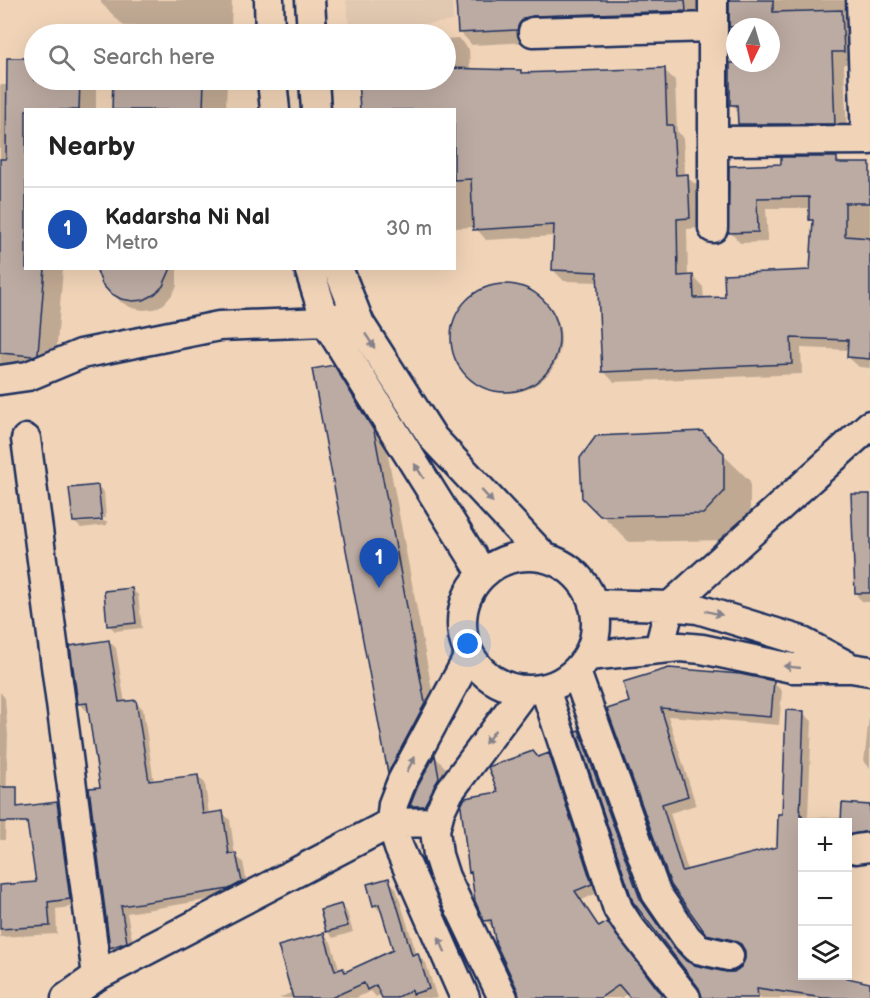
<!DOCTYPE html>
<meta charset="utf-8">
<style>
:root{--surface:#fff;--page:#f2f2f2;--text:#222;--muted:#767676;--line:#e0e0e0;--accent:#ea580c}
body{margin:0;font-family:"Balsamiq Sans",sans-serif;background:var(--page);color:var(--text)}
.controls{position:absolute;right:18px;bottom:18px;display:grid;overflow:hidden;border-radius:0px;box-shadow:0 6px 24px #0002}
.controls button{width:54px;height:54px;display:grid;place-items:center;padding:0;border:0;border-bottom:2px solid var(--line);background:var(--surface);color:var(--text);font:30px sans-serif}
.compass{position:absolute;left:726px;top:18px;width:54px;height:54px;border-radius:50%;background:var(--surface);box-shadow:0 6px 24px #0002;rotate:185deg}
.you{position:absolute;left:468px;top:644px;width:21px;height:21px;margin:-15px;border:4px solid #fff;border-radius:50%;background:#1a73e8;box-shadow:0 0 0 9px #1a73e833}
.badge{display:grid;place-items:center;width:39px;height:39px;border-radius:50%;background:var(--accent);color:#fff;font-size:20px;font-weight:700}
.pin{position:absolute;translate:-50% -50px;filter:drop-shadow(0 2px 3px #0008)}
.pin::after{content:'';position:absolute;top:32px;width:21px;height:18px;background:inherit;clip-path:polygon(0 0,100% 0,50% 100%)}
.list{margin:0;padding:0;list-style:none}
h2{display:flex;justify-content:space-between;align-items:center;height:78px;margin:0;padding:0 24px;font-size:26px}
h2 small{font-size:20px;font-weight:400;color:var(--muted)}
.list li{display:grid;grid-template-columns:39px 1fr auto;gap:18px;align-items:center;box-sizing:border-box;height:84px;padding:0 24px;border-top:2px solid var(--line)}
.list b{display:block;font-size:22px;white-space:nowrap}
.list p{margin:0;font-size:20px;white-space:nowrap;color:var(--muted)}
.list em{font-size:20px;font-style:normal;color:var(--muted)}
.icon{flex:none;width:33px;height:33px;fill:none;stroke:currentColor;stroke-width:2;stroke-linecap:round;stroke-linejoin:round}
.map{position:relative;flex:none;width:870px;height:998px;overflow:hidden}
.search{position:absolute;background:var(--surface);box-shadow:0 6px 24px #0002;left:24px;top:24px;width:432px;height:66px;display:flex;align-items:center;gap:15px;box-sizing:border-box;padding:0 21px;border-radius:33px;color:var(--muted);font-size:22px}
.panel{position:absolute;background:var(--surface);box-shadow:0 6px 24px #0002;left:24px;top:108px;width:432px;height:162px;border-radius:0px}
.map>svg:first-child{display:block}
.built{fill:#e1c8b1}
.shadow{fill:#0003;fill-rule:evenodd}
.building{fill:#bcaba2;stroke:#1b2f5e;stroke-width:1.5}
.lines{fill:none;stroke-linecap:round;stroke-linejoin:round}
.minor-casing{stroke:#1b2f5e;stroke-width:33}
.minor{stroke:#f1d4b8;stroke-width:28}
.oneway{fill:#86828b}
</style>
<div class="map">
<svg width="870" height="998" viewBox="0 0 870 998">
<rect width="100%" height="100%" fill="#f1d4b8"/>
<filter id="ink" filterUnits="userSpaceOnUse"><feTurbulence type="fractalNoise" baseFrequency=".0167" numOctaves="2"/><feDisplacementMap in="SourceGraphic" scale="12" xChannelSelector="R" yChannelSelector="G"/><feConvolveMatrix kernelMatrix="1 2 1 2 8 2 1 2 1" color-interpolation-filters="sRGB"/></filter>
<g filter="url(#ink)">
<path class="built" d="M346 0H452L453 21 350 33Z"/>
<path class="shadow" d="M101 0H232L231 29 124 26 101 3Z
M458 0H697L698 23 529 42 472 45 460 32Z
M730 0H844L846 15 854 23 856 64H844L847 135 752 136 740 124 739 112 731 104ZM735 27H771V63H735Z
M458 38 469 49 470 70 520 72 523 74 664 70 675 80 677 131 683 137 685 176 698 186 700 228 687 229 688 277 693 276 703 287 704 300 726 299 811 272 815 224 810 220V208H766L768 242 740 243 730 232 783 165 836 158 842 164H870V368L859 367 848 357 849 350 801 348 802 374 614 382 603 371 599 282 564 281 553 270 555 236 486 240 475 227 454 228V110H362L359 80H446V39Z
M9 59 34 60V80H96V110H26V268H63L55 371 0 368V85H8Z
M114 80H227L226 110H113Z
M99 268H177V286L172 295 164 304 154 309 143 310 132 308 121 302 111 292Z
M453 339a54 54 0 1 1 108 0a54 54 0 1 1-108 0Z
M333 367 346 380 386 445 437 716 401 784 389 772 314 370Z
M701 433 750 481V519L730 540 629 542 584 497Z
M97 486 104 492 106 518 78 520V523L107 521V525L81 528 74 522Z
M870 495V602H863L857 596 853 496Z
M132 589 138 595 142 628 115 631 109 625Z
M109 641 116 648 125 703 135 701 143 709 154 782 198 776 205 783 209 815 223 813 230 820 235 855 243 862 248 889 237 895 127 913 134 949 118 954 111 947 102 788 90 710H86L79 703Z
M773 682 782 691 779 725 668 716 696 805 670 813 688 871 778 848 803 713 812 721 808 817 843 818 870 806V840L848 846V822H802V931L777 934 802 939V976L870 985V998H703L701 987 634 901 579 731 588 740 651 913 686 962 694 967 734 973 743 968 747 959 746 950 717 942 707 933 609 710Z
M0 692 5 698 8 735 5 840H0Z
M870 709V768L864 762Z
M548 755 557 763 600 892 582 900 601 928 607 924 615 933 666 998H632L628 993 621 998H521L519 990 494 929 485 920 473 875 470 872 500 793 538 758Z
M435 757 447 769 451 791 424 818 412 806Z
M57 803 65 811 77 906 56 909 57 934 0 937V887L38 884Z
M388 880 396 888 417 955 426 963 437 998H384L382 994 376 997 371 991 356 998H279L293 992 324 934 331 942 340 971 343 969 347 973 395 951 383 914 374 905Z
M341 906 347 912 353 932 333 938 327 931Z"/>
<path class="building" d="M456 0H685L686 11 533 16 524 18 519 24 517 30 458 33Z
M729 0H773V12L842 10 844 52H832L835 124H738L737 105H730V63H771V27H729Z
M7 58H34V80H80L79 110H26V268H45L38 354 33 356 0 353V159H6Z
M446 68 521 70V73L665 68 667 125H673L676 175 688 174 690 218 677 219 678 276 693 275 694 298 725 297 724 274 810 270 813 220H809V197L757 198 758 232 728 233 729 166 781 164V157H837V163H870V203H845V236L870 238V359L847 357 848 340 791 338 792 364 602 372 597 272 552 270 554 225 473 230 471 179 454 180V110H360L358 80H446Z
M113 80H204L203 110H112Z
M96 268H171L163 286 155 294 144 300 133 301 121 299 110 293 102 284Z
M451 338a54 54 0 1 1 108 0a54 54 0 1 1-108 0Z
M334 365 374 431 425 703 388 773 312 369Z
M702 431 724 453V492L703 514 600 516 582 498 580 458 596 436Z
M98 485 102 520 73 522 69 488Z
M851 494H870V593H855Z
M132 588 136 623 107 626 104 591Z
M109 640 119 702 136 700 149 781 198 775 203 814 223 811 229 854 236 853 242 882 229 889 121 906 127 942 110 948 89 788 100 787 87 703 78 704 70 646Z
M669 668 740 674 774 681 771 717 661 708 688 796 662 804 682 871 777 847 778 814H782L786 710 804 711 800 815H802V975H834L870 983V998H823L757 988 758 998H702L699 988 633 902 576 731 579 730 640 899 673 947 686 961 694 965 726 972H734L741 967 745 959V951L741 944 733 940 706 934 671 885 607 709 629 702 623 682Z
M533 751 538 757 549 753 592 884 575 891 599 927 607 922 662 995 658 998H630L619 985 600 998H519L518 991 496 944 491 920 484 921 475 901 471 872 469 873 461 806 465 798 498 792 488 767Z
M435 755 439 778 424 806H410L417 788Z
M0 787H17V807L57 802 70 899 48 902 50 926 0 929V885L36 882 27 822H0Z
M842 803 870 805V831L848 835V822H841Z
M389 878 412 955 418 953 429 989 413 994 412 990 396 998H382L376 985 367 990 364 983 331 998H293L278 946 324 933 335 971 343 968 345 972 393 950 379 904 373 906 367 884Z
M341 904 348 926 326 932 320 910Z"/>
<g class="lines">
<defs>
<path id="minor" d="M269 0 270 34
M310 0 312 34
M861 0 866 140
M533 32 713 27
M272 80 275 110
M314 80 316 110
M713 141 870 140
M713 228V0
M309 268 326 322 483 574
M338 268 360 324 433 438 545 558
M0 380 28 376 81 354 219 326 326 322 355 312
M26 439 97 976
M462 623a67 67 0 1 1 134 0a67 67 0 1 1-134 0Z
M593 604 670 606 698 609 799 640 846 665
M659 649 670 606 870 425
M588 656 680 647 702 649 792 668H851L870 671
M576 672 656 893 687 938 698 949 729 956
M545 689 618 909 629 926 686 998
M856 849 870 847
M66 998 97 976 391 823 437 822
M465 998 399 848 391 823 393 804 402 781 469 656
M503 998 445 877 438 855 435 830 440 811 449 792 525 690"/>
</defs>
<use href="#minor" class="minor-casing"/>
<use href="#minor" class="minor"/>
</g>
<defs><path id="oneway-solid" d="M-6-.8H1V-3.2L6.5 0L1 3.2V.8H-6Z" transform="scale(1.5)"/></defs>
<g class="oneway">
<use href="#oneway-solid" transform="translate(370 341) rotate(57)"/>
<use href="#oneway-solid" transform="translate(419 471) rotate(-122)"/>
<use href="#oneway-solid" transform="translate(487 496) rotate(47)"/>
<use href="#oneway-solid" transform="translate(714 613) rotate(14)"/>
<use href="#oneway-solid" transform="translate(792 667) rotate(-174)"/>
<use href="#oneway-solid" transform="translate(490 737) rotate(127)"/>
<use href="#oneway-solid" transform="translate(411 764) rotate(-62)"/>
<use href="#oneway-solid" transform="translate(442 945) rotate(-114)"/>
</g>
</g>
</svg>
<div class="controls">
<button>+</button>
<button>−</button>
<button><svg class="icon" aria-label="layers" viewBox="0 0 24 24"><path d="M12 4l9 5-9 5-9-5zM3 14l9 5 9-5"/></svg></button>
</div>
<svg class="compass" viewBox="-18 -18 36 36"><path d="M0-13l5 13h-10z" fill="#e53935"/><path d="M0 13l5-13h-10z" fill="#767676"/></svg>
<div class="you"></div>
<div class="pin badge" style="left:379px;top:588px;background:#1a4fb4">1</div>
<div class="search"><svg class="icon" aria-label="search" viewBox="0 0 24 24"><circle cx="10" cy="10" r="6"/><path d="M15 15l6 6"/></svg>Search here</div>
<section class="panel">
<h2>Nearby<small></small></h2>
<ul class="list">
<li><span class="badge" style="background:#1a4fb4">1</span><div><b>Kadarsha Ni Nal</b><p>Metro</p></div><em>30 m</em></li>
</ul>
</section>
</div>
